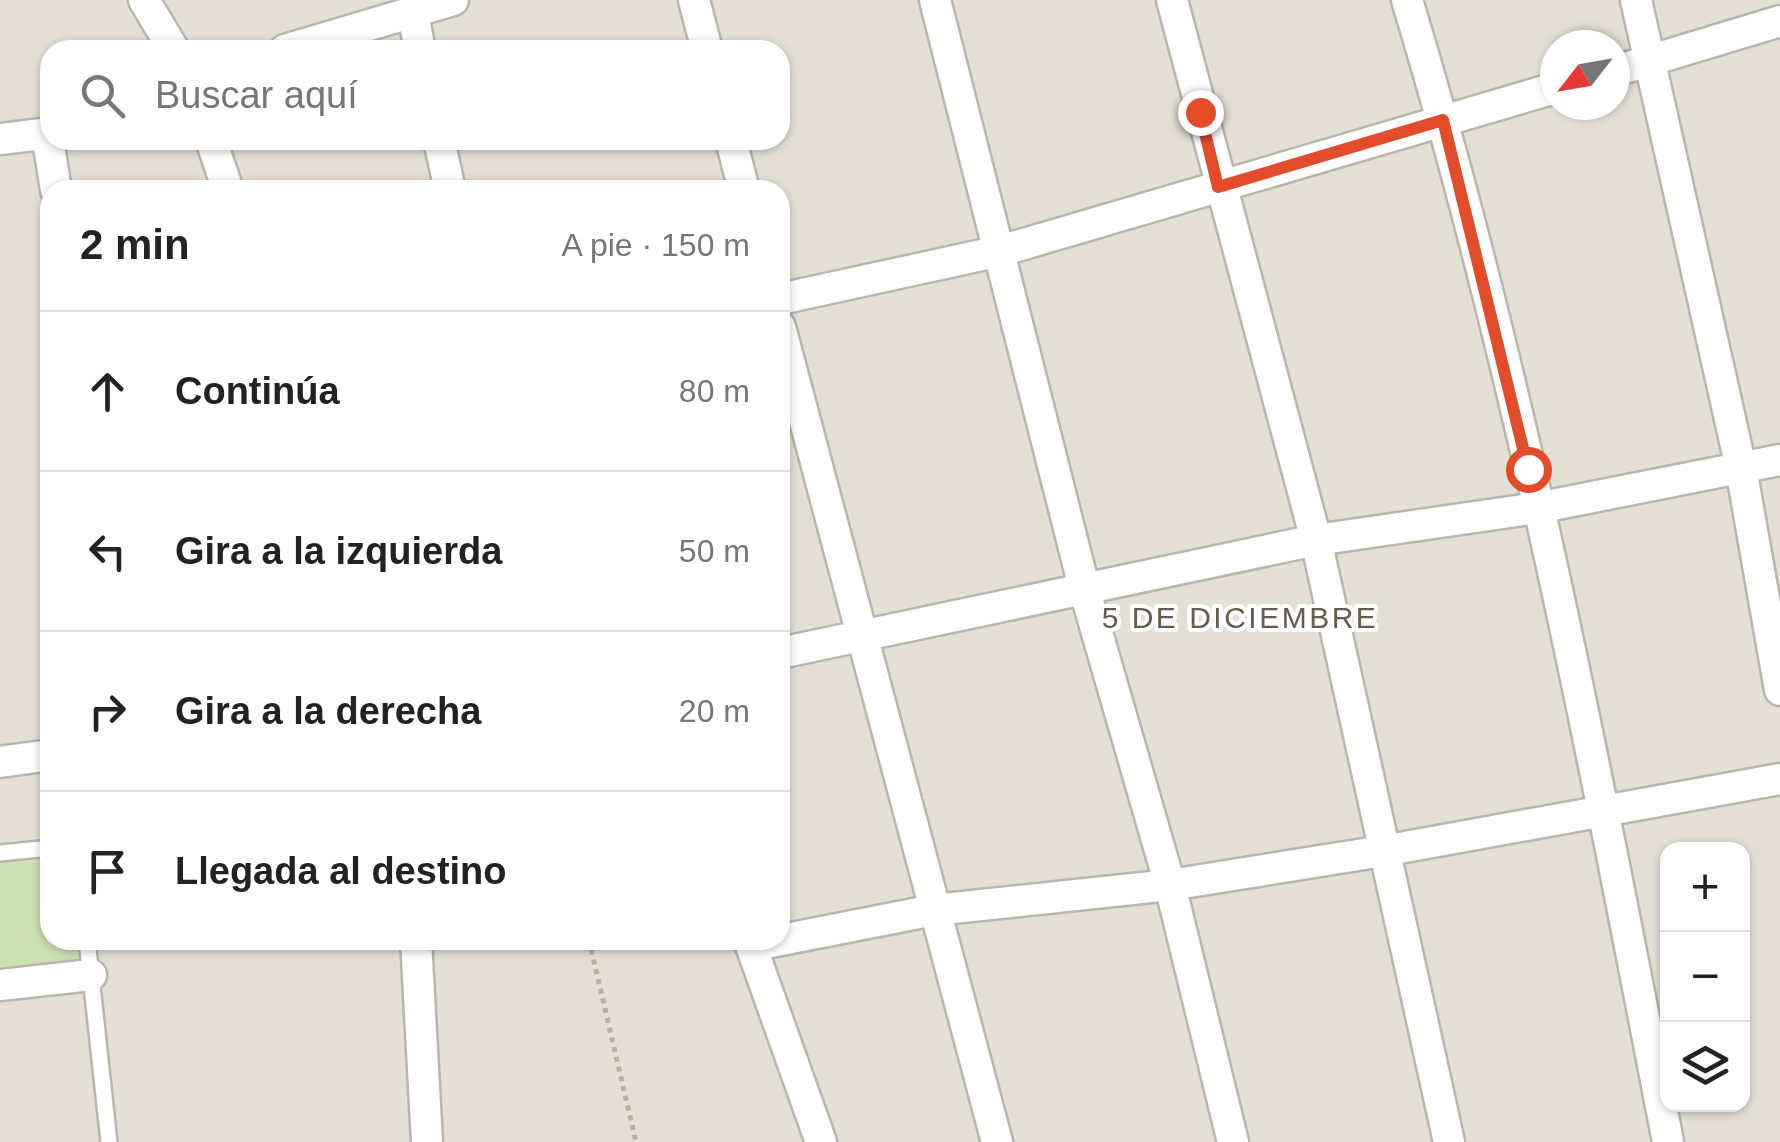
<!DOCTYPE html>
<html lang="es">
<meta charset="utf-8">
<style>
:root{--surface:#fff;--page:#f2f2f2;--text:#222;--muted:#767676;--line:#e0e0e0}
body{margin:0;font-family:Arial,sans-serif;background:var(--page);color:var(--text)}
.controls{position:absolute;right:30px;bottom:30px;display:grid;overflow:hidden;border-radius:20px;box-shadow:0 2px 8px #0004}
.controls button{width:90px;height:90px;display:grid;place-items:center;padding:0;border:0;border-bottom:2px solid var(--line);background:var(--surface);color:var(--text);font:50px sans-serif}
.compass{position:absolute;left:1540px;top:30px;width:90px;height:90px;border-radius:50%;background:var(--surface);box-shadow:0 2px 8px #0004;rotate:239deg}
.stop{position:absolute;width:30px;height:30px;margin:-22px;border:8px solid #e34c2a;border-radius:50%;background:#fff}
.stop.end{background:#e34c2a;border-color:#fff;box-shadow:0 2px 10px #0008}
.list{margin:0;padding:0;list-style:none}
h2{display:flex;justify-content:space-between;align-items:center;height:130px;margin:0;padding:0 40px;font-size:42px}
h2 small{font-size:32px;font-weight:400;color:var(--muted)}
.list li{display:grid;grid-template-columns:65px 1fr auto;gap:30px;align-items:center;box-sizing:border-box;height:160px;padding:0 40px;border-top:2px solid var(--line)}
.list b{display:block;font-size:38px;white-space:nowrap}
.list em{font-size:32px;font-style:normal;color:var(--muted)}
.icon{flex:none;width:55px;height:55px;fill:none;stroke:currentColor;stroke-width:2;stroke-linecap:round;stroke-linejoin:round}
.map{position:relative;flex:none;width:1780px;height:1142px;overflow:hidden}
.search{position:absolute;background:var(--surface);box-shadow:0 2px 8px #0004;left:40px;top:40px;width:750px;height:110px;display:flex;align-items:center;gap:25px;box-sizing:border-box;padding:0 35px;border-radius:30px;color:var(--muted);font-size:38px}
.panel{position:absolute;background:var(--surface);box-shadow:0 2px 8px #0004;left:40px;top:180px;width:750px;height:770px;border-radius:30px}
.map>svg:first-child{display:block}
.residential{fill:#e4e0d5;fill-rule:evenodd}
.green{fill:#cbe1b3}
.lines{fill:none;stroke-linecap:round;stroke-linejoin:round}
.lane-casing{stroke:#bbb6aa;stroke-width:20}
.street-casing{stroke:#bbb6aa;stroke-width:35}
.path{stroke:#bcb19c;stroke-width:5;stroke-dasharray:5 5;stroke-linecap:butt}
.lane{stroke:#fff;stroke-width:15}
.street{stroke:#fff;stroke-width:30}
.route{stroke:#e34c2a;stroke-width:12}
.labels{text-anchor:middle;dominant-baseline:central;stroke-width:8;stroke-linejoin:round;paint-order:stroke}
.neighbourhood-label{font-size:30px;letter-spacing:2.5px;fill:#655c4e;stroke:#fff}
</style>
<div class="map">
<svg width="1780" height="1142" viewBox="0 0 1780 1142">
<rect width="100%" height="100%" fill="#f1eee6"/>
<path class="residential" d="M0 0H1780V1142H0ZM1555 45H1615V105H1555ZM50 50H780V140H50ZM50 190H780V940H50ZM1668 850H1742V1104H1668Z"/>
<path class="green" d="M50 856V940H80L83 966 0 976V862Z"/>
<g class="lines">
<defs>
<path id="lane" d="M0 853 50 848
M87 940 109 1142"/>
<path id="street" d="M144 0 174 50
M694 0 707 50
M935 0 1085 591 1170 885 1233 1142
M1172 0 1316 540 1449 1142
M1407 0C1520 373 1594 759 1668 1142
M1636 0 1741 468 1780 690
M413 14 420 50
M285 50 453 0
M1615 71 1780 21
M47 134 56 190
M0 139 50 133
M211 140 228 190
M439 140 450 190
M731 140 744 190
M780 299 1000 251 1555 88
M780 327 997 1142
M780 653 1316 540 1537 508 1780 460
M0 762 50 755
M416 940 427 1142
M749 940 821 1142
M751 946 934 910 1170 885 1383 851 1780 779
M0 985 91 975"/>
</defs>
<use href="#lane" class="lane-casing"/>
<use href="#street" class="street-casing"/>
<path class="path" d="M589 940 636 1142"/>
<use href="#lane" class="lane"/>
<use href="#street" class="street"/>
</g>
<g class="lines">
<path class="route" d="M1200 112 1218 187 1443 120 1528 469"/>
</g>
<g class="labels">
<g class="neighbourhood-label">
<text x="1240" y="617">5 DE DICIEMBRE</text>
</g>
</g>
</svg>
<div class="controls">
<button>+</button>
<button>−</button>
<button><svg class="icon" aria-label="layers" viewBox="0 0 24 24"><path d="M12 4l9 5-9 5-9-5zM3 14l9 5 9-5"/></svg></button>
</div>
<svg class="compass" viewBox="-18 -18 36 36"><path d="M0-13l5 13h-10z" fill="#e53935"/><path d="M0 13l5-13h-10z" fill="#767676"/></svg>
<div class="stop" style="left:1528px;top:469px"></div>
<div class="stop end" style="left:1200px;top:112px"></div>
<div class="search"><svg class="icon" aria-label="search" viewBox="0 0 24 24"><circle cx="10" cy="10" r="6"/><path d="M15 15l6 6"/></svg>Buscar aquí</div>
<section class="panel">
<h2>2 min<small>A pie · 150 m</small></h2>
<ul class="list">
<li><svg class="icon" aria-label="ahead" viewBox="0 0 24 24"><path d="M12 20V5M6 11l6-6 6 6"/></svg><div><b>Continúa</b></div><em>80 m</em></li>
<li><svg class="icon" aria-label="left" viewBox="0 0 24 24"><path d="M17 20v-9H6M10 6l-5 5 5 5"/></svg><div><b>Gira a la izquierda</b></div><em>50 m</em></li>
<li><svg class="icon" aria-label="right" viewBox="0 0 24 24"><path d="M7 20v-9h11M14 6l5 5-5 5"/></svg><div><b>Gira a la derecha</b></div><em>20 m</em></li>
<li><svg class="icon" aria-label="arrive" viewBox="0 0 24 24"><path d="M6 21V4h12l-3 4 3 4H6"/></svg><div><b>Llegada al destino</b></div></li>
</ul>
</section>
</div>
